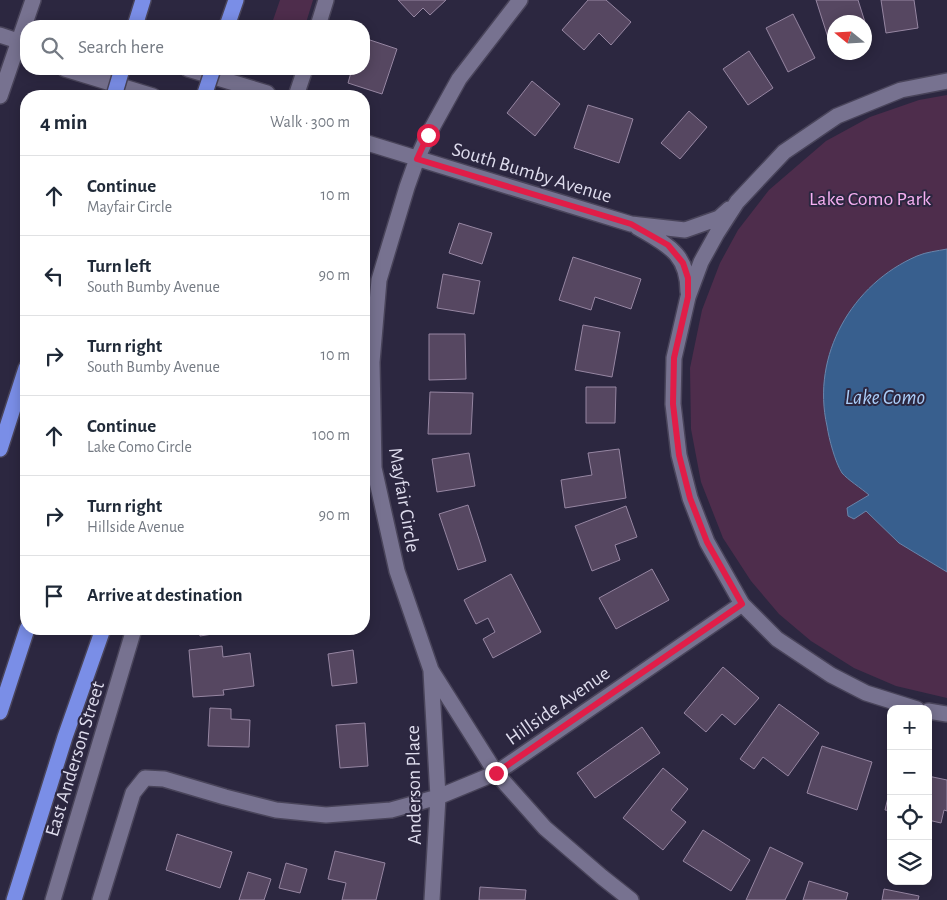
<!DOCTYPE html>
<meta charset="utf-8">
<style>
:root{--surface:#fff;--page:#f6f6f7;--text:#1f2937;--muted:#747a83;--line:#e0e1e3}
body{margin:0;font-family:"Alegreya Sans",sans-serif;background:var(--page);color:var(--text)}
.controls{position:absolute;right:15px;bottom:15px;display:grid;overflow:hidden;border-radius:10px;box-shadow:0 2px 12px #0003}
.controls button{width:45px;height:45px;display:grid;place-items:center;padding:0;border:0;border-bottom:1px solid var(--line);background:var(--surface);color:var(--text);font:25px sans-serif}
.compass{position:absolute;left:827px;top:15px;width:45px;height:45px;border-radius:50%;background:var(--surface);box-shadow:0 2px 12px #0003;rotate:288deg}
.stop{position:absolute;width:15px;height:15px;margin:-11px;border:4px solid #e11d48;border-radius:50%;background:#fff}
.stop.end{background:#e11d48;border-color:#fff;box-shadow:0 1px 5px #0008}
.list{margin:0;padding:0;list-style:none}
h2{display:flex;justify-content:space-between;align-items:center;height:65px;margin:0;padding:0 20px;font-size:21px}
h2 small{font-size:16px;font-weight:400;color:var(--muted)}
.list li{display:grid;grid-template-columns:32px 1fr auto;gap:15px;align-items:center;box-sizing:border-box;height:80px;padding:0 20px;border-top:1px solid var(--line)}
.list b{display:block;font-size:19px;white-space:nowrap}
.list p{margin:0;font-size:16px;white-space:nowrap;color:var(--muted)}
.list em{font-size:16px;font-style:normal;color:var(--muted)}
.icon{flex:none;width:28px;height:28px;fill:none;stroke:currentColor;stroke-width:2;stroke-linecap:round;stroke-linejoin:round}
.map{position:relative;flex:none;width:947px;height:900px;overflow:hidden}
.search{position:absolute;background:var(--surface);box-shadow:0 2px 12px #0003;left:20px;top:20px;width:350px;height:55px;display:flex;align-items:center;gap:12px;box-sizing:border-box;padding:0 18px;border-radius:20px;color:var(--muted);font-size:19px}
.panel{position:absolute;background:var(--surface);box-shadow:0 2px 12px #0003;left:20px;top:90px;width:350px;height:545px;border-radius:20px}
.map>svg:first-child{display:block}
.green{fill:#4e2d4c}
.water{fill:#385f8e;stroke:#6a84aa}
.building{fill:#564761;stroke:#9686a2}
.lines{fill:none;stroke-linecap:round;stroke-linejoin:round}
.street-casing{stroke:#49445a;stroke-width:18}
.secondary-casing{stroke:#49445a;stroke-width:18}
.highway-casing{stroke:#49445a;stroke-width:18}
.street{stroke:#777290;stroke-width:15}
.secondary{stroke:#777290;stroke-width:15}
.highway{stroke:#7a8ee7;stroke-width:15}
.highway-bridge-casing{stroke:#49445a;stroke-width:18;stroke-linecap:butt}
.highway-bridge{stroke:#7a8ee7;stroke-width:15}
.route{stroke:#e11d48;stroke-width:6}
.labels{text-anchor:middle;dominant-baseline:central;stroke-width:4;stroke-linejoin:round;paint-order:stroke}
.street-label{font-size:20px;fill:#dedced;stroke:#2c2740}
.park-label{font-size:20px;fill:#f6b0f2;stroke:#2c2740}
.water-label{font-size:21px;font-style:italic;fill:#aacdf8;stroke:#2c2740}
</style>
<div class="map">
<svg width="947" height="900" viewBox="0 0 947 900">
<rect width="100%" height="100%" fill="#2c2740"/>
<path class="green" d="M280 0H313L305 26H271Z
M947 95V249C937 251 926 252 917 256 852 284 811 355 827 426 829 439 835 463 842 473 848 480 862 488 869 495L847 508 866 511 899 543 947 572V698L896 686 854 668 811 641 779 614 751 581 723 538 701 482 691 429 690 368 702 310 720 263 738 230 769 190 826 141 870 117 919 100Z"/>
<path class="water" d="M947 249V572L899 543 866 511 854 519 848 516 847 508 869 495C861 488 848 480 842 473 835 462 829 439 827 426 811 355 852 284 917 256 926 252 937 251 947 249Z"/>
<path class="building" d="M398 0H446L430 15 423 8 414 17Z
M588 0H606L631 22 611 45 599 33 584 50 562 30Z
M816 0H858L870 38 864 40V22H834V50H832Z
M881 0H914L918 28 886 33Z
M793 14 815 58 788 72 766 28Z
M364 38 397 49 382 94 348 83 352 69H364Z
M749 51 773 88 748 105 723 69Z
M532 81 560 104 535 136 507 113Z
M588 105 633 119 619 163 574 148Z
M689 111 707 127 680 159 661 143Z
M459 223 492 233 482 264 449 253Z
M573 257 641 279 631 309 595 297 591 310 559 300Z
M443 274 480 281 474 314 437 308Z
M583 325 620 332 612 377 575 370Z
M429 334H465L466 379 429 380Z
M586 387H616L615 423H586Z
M430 392 473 393 471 434H428Z
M619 449 626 498 565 508 561 480 592 475 588 453Z
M469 453 475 486 437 492 432 459Z
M468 505 486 561 458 570 439 514Z
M626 506 637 537 615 545 620 560 592 571 575 526Z
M652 569 669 600 616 629 599 598Z
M511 574 541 632 493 658 483 639 495 632 488 618 476 624 464 600Z
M199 629H225V632L200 636Z
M222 646 223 657 250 653 254 686 223 690 224 695 193 697 189 650Z
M353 650 357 683 332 686 328 654Z
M723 667 759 698 735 725 722 714 706 732 684 713Z
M779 704 819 733 788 776 763 757 754 769 740 759Z
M210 708 231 709V719L250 720 249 747 208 746Z
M365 723 368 766 340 768 336 725Z
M642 727 660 753 595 798 577 773Z
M822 746 872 762 857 810 807 793Z
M663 768 688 789 671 810 686 822 663 850 623 818Z
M928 776 947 780V811L944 810 941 823 928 820Z
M891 785V811L885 810Z
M703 830 750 860 731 891 683 861Z
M177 834 232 852 220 888 166 870Z
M770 847 803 863 785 900H746Z
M335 851 385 863 376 900H342L346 883 328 879Z
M286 863 307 869 300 893 279 888Z
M248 872 271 879 264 900H239Z
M809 881 848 893 846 900H803Z
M480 887 526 890 525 900H479Z
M884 889 919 896 918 900H882Z"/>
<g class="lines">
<defs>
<path id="street" d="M520 0 459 79 428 135 417 159 407 187 379 280 372 362 374 468 397 571 431 670 496 773 545 828 602 877 631 900
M431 671 438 797 432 900
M100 900 133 793 145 778 164 779 225 797 276 810 326 815 391 810 438 797 496 773 742 604"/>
<path id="secondary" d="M318 26 326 0
M0 35 18 41 26 46
M65 69 153 96
M188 69 267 93 269 96
M0 96 33 0
M296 96 305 69
M364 142 631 224 685 230 719 218 729 209
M637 227C667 245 688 253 688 292
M917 709 866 693 831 675 777 639 742 604 707 542 690 498 679 455 673 404 674 358 688 297 701 262 717 233 737 202 784 152 837 116 901 90 947 81
M928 711 947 714
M53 900 134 629"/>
<path id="highway" d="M135 26 143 0
M227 26 236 0
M0 449 26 368
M0 712 27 629
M14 900 65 737 103 629"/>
</defs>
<use href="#street" class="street-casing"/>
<use href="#secondary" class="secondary-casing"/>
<use href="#highway" class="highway-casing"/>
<use href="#street" class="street"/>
<use href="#secondary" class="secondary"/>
<use href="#highway" class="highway"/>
<defs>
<path id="highway-bridge" d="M114 96 122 69
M204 96 213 69"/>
</defs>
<use href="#highway-bridge" class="highway-bridge-casing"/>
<use href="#highway-bridge" class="highway-bridge"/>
</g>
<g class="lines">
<path class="route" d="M428 135 417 159 631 224 668 245 683 263 688 278V297L674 358 673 404 679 455 690 498 707 542 742 604 496 773"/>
</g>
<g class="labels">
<g class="street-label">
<text transform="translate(532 173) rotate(17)">South Bumby Avenue</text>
<text transform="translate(404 500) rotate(80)">Mayfair Circle</text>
<text transform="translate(558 706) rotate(-35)">Hillside Avenue</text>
<text transform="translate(75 759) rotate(-73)">East Anderson Street</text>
<text transform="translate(414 785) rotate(-91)">Anderson Place</text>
</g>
<g class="park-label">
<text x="870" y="199">Lake Como Park</text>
</g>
<g class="water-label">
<text x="885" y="397">Lake Como</text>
</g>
</g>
</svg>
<div class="controls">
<button>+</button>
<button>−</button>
<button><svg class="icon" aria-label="locate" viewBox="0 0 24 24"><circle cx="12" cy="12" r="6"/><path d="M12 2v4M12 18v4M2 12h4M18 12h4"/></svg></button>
<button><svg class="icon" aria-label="layers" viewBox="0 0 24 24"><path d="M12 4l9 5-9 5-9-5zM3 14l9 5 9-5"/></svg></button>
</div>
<svg class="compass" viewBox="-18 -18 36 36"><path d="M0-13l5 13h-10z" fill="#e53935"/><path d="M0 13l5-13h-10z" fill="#747a83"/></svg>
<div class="stop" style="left:428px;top:135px"></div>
<div class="stop end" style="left:496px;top:773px"></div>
<div class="search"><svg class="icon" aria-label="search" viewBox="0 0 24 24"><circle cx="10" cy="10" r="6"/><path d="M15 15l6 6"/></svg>Search here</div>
<section class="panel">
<h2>4 min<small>Walk · 300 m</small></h2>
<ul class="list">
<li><svg class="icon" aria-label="ahead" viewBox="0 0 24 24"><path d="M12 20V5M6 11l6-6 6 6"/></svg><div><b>Continue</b><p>Mayfair Circle</p></div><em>10 m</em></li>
<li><svg class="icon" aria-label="left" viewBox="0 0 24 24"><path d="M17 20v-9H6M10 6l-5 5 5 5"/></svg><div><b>Turn left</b><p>South Bumby Avenue</p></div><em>90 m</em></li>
<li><svg class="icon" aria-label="right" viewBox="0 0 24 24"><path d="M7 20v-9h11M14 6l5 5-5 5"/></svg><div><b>Turn right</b><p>South Bumby Avenue</p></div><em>10 m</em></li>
<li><svg class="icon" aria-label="ahead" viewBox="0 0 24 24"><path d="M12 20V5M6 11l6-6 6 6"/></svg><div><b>Continue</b><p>Lake Como Circle</p></div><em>100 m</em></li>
<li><svg class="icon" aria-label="right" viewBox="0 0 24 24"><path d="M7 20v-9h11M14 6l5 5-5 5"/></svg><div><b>Turn right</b><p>Hillside Avenue</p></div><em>90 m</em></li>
<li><svg class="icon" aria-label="arrive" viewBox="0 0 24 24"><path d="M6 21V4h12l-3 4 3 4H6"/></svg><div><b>Arrive at destination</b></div></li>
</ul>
</section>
</div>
